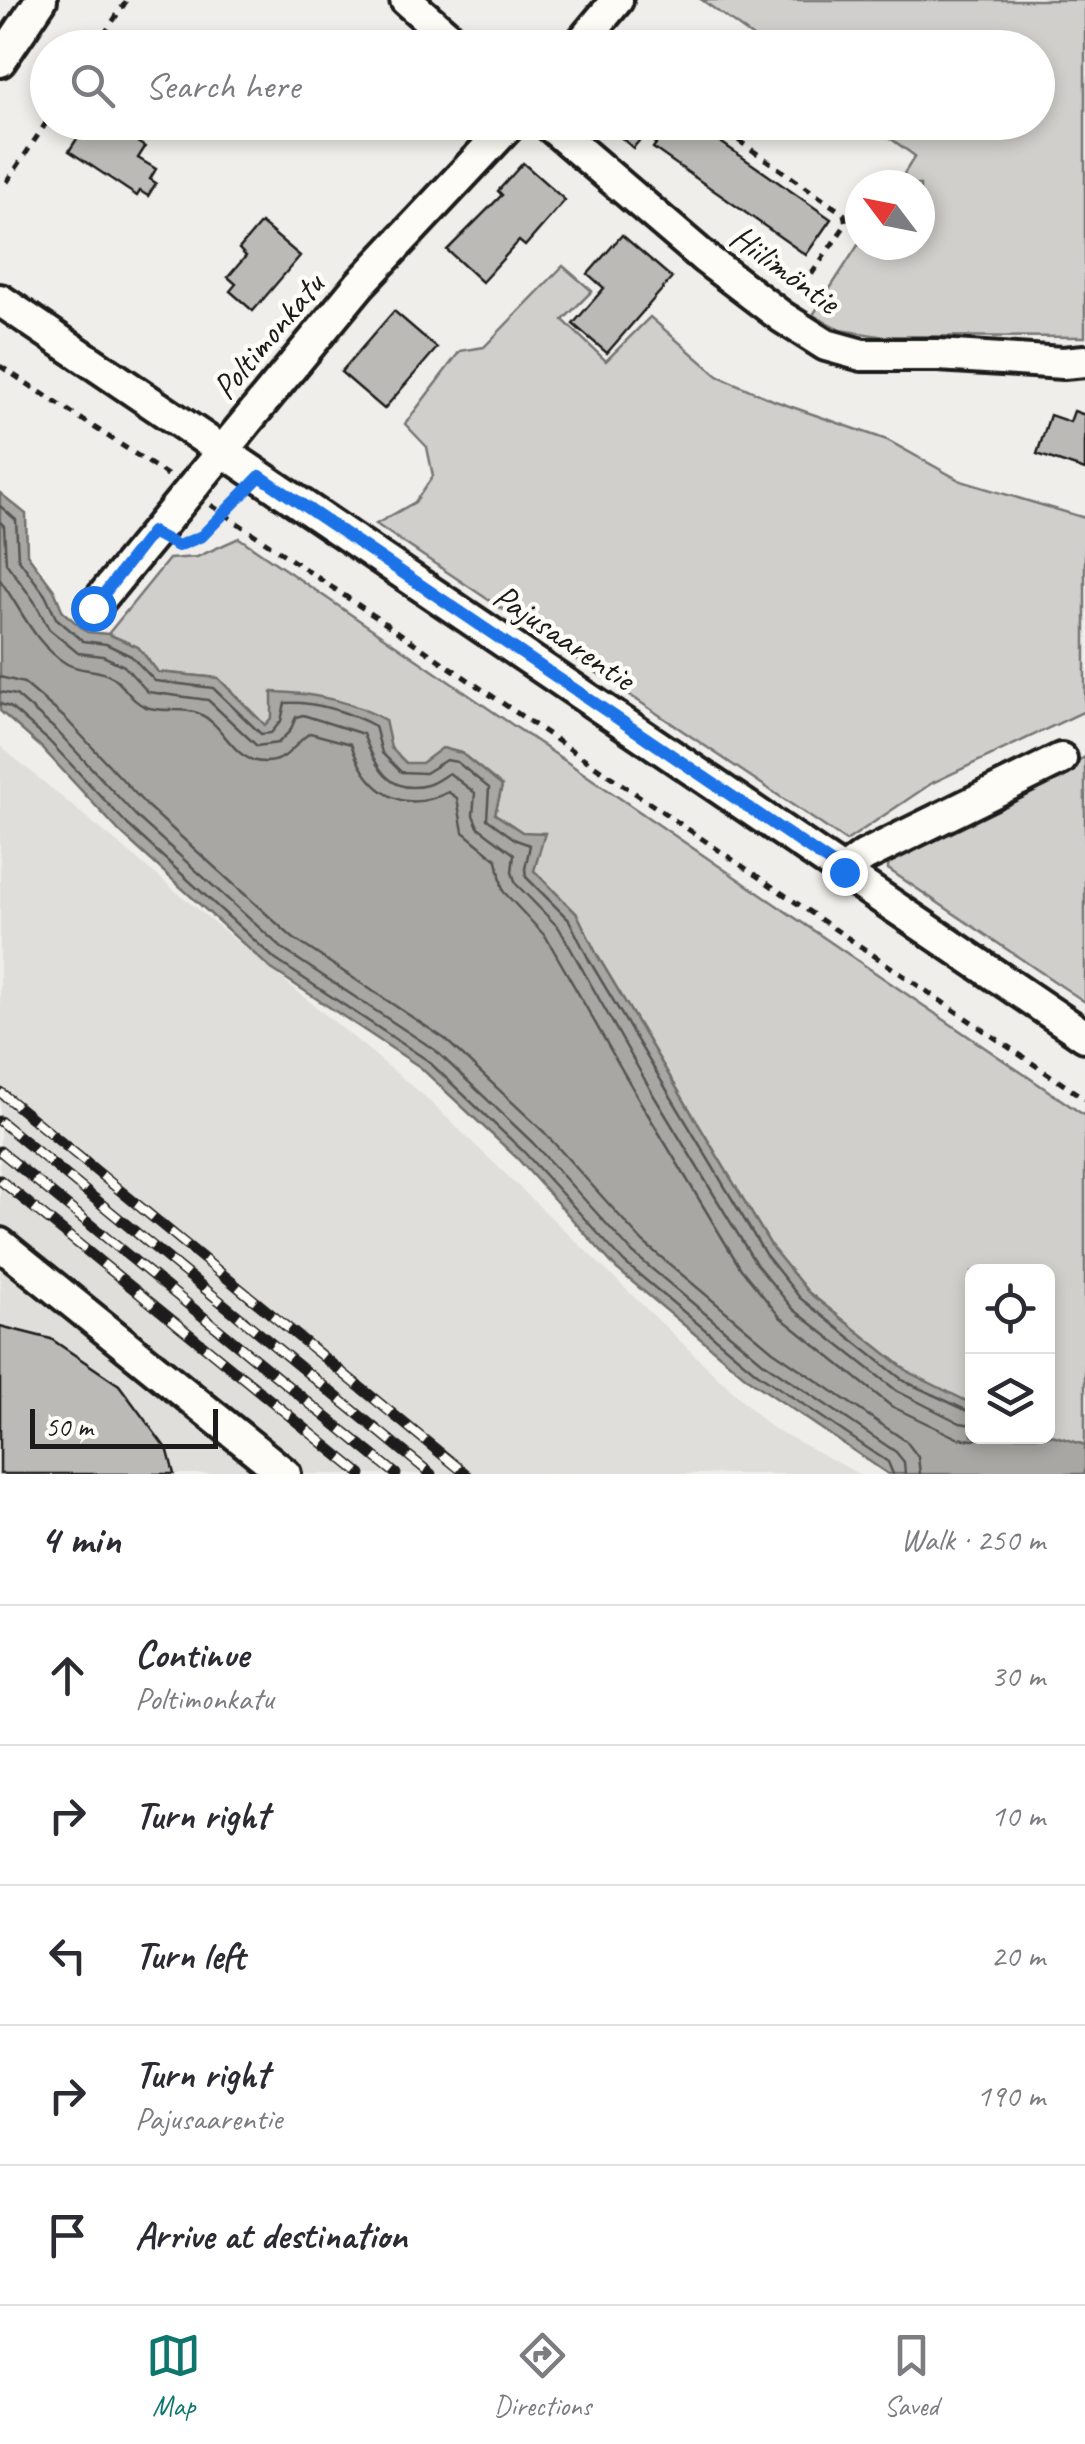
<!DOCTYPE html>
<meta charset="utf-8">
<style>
:root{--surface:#fff;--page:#f2f2f3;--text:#2b2b33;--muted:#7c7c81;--line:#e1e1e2;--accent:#0f766e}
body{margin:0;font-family:Caveat,sans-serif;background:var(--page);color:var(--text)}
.controls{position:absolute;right:30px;bottom:30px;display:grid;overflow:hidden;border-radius:15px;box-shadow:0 5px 15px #0003}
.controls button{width:90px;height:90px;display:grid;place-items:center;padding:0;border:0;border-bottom:2px solid var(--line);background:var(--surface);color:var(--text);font:50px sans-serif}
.compass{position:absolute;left:845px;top:170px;width:90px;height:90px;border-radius:50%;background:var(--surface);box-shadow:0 5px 15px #0003;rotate:302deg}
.scale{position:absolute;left:30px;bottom:25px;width:188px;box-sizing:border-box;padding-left:10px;border:5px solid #1c1c1c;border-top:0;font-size:28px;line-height:35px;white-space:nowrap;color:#1c1c1c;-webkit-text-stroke:8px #fdfcf7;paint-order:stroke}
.stop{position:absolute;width:30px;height:30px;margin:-22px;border:8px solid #1a73e8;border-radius:50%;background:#fff}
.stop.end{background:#1a73e8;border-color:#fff;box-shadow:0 2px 10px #0008}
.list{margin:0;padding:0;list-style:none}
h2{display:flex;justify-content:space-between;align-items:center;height:130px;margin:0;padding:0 40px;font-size:42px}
h2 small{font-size:32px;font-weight:400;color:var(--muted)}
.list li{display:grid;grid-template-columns:65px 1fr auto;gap:30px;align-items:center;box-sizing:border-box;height:140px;padding:0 40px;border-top:2px solid var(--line)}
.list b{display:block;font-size:38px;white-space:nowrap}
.list p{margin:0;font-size:32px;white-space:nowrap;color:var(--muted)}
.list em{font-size:32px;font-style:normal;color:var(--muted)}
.icon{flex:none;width:55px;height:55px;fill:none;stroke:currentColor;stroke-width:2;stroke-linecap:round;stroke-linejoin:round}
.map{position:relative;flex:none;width:1085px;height:1474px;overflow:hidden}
.search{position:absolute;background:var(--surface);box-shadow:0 5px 15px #0003;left:30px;right:30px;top:30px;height:110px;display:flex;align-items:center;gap:25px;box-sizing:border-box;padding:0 35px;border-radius:55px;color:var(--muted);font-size:38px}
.sheet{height:830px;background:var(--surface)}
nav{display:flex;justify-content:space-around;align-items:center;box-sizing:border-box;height:140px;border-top:2px solid var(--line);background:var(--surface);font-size:28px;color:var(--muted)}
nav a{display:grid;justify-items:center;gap:5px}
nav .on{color:var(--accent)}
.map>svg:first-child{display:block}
.built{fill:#e0deda}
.green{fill:#d0cfcc;stroke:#767674;stroke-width:2.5}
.water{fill:#a8a7a3;stroke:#706f6d;stroke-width:2.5}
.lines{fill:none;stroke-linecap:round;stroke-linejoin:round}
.shore{stroke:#545452;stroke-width:2.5}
.building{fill:#bbbab6;stroke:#1c1c1c;stroke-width:2.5}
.minor-casing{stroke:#1c1c1c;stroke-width:38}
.path{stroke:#1c1c1c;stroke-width:5;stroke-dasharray:8 8;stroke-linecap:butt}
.minor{stroke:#fdfcf7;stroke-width:30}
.rail-casing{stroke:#1c1c1c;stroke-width:11}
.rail{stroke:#fdfcf7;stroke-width:8;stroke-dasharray:22;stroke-linecap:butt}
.route{stroke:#1a73e8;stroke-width:12}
.labels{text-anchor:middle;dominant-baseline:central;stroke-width:9;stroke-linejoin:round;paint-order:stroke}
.street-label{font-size:35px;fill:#1c1c1c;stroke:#fdfcf7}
</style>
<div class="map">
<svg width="1085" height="1474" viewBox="0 0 1085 1474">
<rect width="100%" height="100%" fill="#f0eeea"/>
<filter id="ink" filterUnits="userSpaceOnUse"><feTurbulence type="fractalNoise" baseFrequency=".01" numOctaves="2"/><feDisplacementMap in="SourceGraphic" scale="20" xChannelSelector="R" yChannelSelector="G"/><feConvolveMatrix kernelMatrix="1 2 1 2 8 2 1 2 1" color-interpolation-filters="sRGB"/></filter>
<g filter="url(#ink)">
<path class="built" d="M0 746 423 1095 769 1426 859 1474H0Z"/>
<path class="green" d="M702 0H1085V337L879 336 841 330 813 315 860 242V245H920V185H897L915 156 869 123 1038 122V48L767 47Z
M563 266 592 291 563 320 606 361 650 317 718 376 775 401 887 440 961 481 1085 518V711L932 783 846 841 376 524 415 502 433 476 427 447 405 424 460 351 484 347Z
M239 538 1085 1116V1445L1048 1434V1272H972V1404L910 1373 808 1292 773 1249 597 955 577 914 534 871 522 832 495 814 502 786 461 753 443 748 422 764 406 763 391 748 272 717 265 726 218 678 158 672 138 647 108 634 169 559 197 557Z
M1085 757V1002L888 869V860Z"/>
<path class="water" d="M0 493 26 514 27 554 54 590 63 612 87 632 108 634 138 647 158 672 218 678 265 725 272 717V692C313 693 350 700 385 720L391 748 406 763H422L442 748 461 753 502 786 495 814 522 832 545 833 534 871 577 914 597 955 773 1249 808 1292 910 1373 972 1404V1436H1048V1434L1085 1445V1474H888L751 1381 617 1269 517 1158 420 1067 270 968 121 833 42 748 0 711Z"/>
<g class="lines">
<path class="shore" d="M0 506 16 520 18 558 45 595 56 618 83 641 106 644 131 656 155 681 213 688 261 734 271 733 281 721 285 703C314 701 349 712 375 726L382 753 401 772 425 773 446 760 457 762 489 788 487 819 516 840 530 845 525 869 526 877 569 920 589 960 765 1254 800 1298 904 1381 972 1413
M0 522 4 526 6 563 34 601 49 629 78 653 103 656 124 666 148 692 208 700 257 746 278 743 290 731 296 717 303 715 363 734C375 763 387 796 427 785 435 783 442 777 449 773L475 793 473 815 478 827 514 854 512 872 516 884 559 928 654 1096 756 1264 793 1309 897 1391 960 1423 972 1425
M0 580C22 610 34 644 67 664 81 672 98 668 112 677 125 685 130 701 146 707 163 713 184 707 200 714 226 726 233 764 267 762 289 761 295 742 310 733L351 744C366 789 400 817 448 792L457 798 463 832 497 860 503 891 546 937 641 1103 741 1269 780 1317 891 1406 957 1438 973 1440 987 1436
M0 677 24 683 66 719 147 806 293 938 445 1039 544 1132 643 1242 773 1351 906 1441 918 1457 920 1474
M0 692 16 695 57 731 137 817 284 950 435 1050 533 1143 633 1253 764 1363 896 1452 904 1462 905 1474
M0 704 10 707 49 741 128 825 276 960 427 1060 524 1152 624 1262 757 1373 888 1462 893 1474"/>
</g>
<path class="building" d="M609 122H666L669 125 656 144 645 134 633 148 607 125Z
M670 122H692L831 219 806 255 653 148Z
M86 125 109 139 116 128 145 147 138 158 156 169 150 179 156 183 148 196 140 191 137 196 69 151Z
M523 163 565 200 525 246 519 241 482 282 447 250 502 195 498 191Z
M261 223 300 256 253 311 230 291 236 284 228 277 246 256 239 249Z
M622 235 672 278 607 353 573 324 604 288 588 274Z
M394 311 437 348 384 409 341 372Z
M1074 411 1085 415V470L1037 454 1050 415 1070 422Z
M0 1326 51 1339 119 1385 168 1451 174 1474H0Z"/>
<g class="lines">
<defs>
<path id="minor" d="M406 0 461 48
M577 48 617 0
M0 61 41 0
M546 122 706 259 782 317 826 345 862 355H938L1063 363 1085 361
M0 300 1085 1036
M93 608 360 284 512 122
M844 871 864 856 1061 759
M0 1244 285 1474"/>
</defs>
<use href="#minor" class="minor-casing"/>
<path class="path" d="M95 48 127 0
M712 122 844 214 846 224 798 294
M7 182 48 120
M0 366 169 476
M211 505 1085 1099
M182 544 202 535 243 495"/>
<use href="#minor" class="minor"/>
<defs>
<path id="rail" d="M0 1092 466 1474
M0 1121 431 1474
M0 1151 396 1474
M0 1180 361 1474"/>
</defs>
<use href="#rail" class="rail-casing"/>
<use href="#rail" class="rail"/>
</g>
</g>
<g class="lines" filter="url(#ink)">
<path class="route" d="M93 608 152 532 178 546 202 536 260 476 844 872"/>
</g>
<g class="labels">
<g class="street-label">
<text transform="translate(785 269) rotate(36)">Hiilimöntie</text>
<text transform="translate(268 336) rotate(-50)">Poltimonkatu</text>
<text transform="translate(564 637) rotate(34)">Pajusaarentie</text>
</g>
</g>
</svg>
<div class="controls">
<button><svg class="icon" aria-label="locate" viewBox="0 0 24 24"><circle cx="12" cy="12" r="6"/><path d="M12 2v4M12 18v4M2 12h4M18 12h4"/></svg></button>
<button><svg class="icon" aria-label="layers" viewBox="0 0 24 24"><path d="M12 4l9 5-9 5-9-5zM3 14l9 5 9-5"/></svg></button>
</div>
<svg class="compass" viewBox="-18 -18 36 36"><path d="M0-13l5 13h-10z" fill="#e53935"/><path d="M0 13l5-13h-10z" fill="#7c7c81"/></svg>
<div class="scale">50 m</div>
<div class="stop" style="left:93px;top:608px"></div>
<div class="stop end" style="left:844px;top:872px"></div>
<div class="search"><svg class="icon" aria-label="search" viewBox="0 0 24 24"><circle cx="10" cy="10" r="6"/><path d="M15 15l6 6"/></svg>Search here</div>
</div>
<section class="sheet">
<h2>4 min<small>Walk · 250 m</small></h2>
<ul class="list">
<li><svg class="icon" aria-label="ahead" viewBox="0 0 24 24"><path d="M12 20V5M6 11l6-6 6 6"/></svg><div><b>Continue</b><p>Poltimonkatu</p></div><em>30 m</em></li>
<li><svg class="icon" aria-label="right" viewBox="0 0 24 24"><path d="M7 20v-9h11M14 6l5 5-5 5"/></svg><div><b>Turn right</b></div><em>10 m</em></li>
<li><svg class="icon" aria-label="left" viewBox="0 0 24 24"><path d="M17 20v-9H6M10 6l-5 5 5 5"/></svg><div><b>Turn left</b></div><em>20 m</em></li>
<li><svg class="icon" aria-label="right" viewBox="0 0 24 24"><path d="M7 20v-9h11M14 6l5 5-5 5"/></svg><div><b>Turn right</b><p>Pajusaarentie</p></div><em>190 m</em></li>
<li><svg class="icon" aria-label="arrive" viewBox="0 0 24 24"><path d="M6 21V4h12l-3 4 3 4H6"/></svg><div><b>Arrive at destination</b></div></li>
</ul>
</section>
<nav>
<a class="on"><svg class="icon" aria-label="map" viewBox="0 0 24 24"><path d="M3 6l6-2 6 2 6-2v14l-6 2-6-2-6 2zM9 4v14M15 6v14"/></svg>Map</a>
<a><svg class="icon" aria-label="directions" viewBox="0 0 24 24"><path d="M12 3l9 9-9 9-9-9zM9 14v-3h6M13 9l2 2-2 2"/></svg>Directions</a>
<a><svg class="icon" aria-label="saved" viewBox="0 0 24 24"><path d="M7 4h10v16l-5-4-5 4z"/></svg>Saved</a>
</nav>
